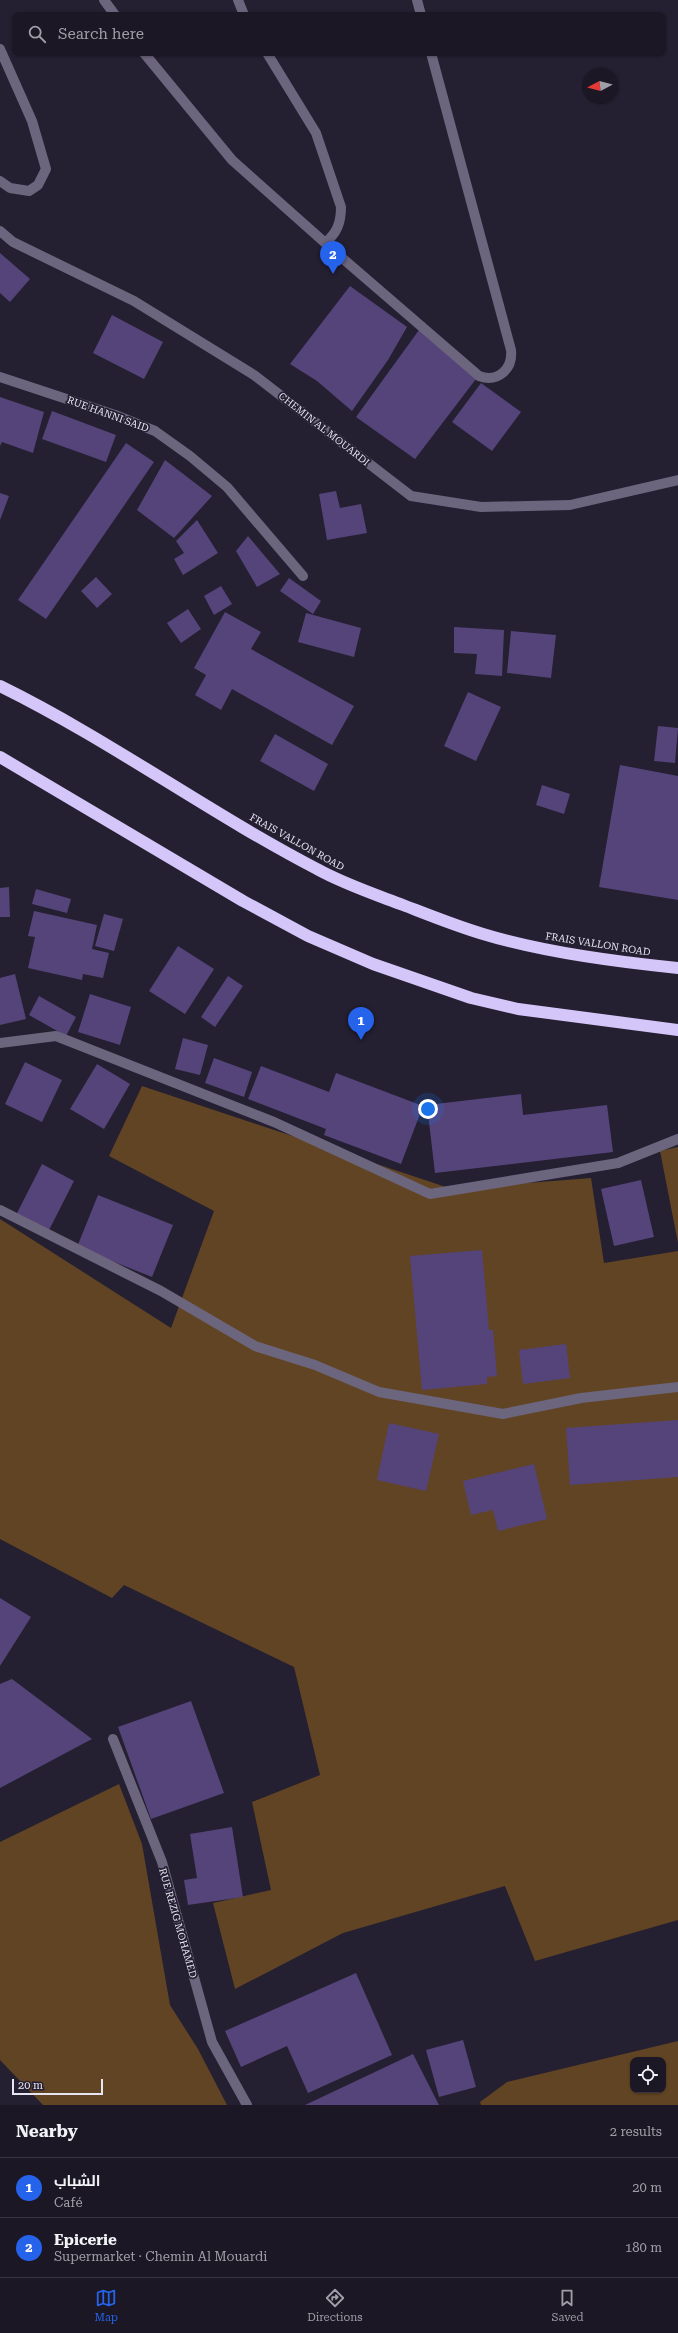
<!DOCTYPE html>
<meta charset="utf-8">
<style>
:root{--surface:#1b1725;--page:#282432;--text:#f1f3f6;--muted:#a09fa7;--line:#393642;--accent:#2563eb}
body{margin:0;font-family:"Roboto Serif",Cairo,serif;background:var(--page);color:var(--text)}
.controls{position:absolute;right:12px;bottom:12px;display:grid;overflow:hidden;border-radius:8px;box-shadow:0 1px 3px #0004}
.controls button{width:36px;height:36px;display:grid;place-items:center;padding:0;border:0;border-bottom:1px solid var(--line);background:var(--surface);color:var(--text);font:20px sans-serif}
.compass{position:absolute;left:582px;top:68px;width:36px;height:36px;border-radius:50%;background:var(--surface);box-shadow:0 1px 3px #0004;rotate:263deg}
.scale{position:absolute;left:12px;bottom:10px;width:91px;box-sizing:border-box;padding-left:4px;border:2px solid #e9e6f3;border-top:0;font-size:11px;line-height:14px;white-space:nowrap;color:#e9e6f3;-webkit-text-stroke:3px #241f31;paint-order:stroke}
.you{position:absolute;left:428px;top:1109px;width:14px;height:14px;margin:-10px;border:3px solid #fff;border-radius:50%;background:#1a73e8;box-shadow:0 0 0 6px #1a73e833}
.badge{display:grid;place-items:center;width:26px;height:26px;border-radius:50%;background:var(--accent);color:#fff;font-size:13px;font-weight:700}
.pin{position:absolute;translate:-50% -33px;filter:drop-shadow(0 1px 2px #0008)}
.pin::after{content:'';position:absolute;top:21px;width:14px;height:12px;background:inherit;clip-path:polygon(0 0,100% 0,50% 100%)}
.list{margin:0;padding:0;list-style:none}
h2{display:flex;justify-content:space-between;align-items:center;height:52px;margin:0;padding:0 16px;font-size:17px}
h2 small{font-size:13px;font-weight:400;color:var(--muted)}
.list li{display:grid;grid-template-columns:26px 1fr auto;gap:12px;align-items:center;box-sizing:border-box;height:60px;padding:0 16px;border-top:1px solid var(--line)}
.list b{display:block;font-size:15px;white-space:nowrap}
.list p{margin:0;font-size:13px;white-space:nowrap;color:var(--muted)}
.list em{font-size:13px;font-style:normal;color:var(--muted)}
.icon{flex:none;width:22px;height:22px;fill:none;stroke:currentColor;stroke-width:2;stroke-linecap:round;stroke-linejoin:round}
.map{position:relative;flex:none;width:678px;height:2105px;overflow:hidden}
.search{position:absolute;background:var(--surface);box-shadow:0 1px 3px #0004;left:12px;right:12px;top:12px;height:44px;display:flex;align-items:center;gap:10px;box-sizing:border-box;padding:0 14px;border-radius:8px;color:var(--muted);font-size:15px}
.sheet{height:172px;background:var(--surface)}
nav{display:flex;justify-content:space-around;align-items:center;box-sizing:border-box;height:56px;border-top:1px solid var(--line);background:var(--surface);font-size:11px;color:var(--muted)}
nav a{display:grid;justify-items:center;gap:2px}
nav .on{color:var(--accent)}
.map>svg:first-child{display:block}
.green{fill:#614424;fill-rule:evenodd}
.building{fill:#554479}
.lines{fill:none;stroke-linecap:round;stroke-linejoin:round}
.minor{stroke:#6c657e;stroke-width:10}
.highway{stroke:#d4c6f8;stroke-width:12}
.labels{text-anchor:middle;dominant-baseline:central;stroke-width:3.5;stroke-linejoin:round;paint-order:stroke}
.street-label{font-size:10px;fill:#e9e6f3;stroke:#241f31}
</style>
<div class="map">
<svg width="678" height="2105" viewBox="0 0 678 2105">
<rect width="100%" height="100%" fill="#241f31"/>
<path class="green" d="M142 1086 452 1189 591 1178 604 1263 678 1251V1920L535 1961 505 1886 343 1933 235 1989 213 1903 271 1890 252 1802 320 1775 294 1667 124 1585 112 1598 0 1539V1219L171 1328 214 1211 109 1156Z
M678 1147V1243L660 1151Z
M119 1784 142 1844 170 2005 198 2049 227 2105H43L0 2060V1842Z
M678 2041V2105H481L480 2102 507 2082ZM633 2060H663V2090H633Z"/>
<path class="building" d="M0 253 30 279 10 302 0 293Z
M350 286 407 327 388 360 352 411 317 381 290 364Z
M112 315 163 342 144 379 93 353Z
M419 330 476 379 415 459 356 417Z
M481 383 521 412 492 451 452 422Z
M0 397 44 412 33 453 2 442 0 446Z
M52 411 116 435 106 462 42 439Z
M126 443 154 462 46 619 18 600Z
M165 460 212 496 174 538 137 510Z
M336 491 340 508 361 504 367 533 327 540 319 494Z
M0 493 9 496 0 520Z
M197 520 218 553 183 575 174 559 184 553 176 541Z
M248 536 280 574 257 587 236 551Z
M96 577 112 594 97 608 81 591Z
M289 578 321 601 313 614 280 591Z
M221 586 232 604 214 615 204 596Z
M188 609 201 629 181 643 167 623Z
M225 612 261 632 251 649 354 706 332 745 232 689 221 710 195 695 206 675 194 668Z
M306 613 361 628 354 657 298 642Z
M454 627 504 630 502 676 475 674 477 654 454 653Z
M511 631 556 635 551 678 507 673Z
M468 692 501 707 476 761 444 746Z
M658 726 678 728 675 763 654 761Z
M275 734 328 764 314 791 260 761Z
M620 765 678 776V900L599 887Z
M542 785 570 794 564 814 536 805Z
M9 887 10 917H0V888Z
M36 889 71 899 67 913 32 904Z
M34 911 97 925 92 949 109 953 103 978 83 974 82 980 28 968 35 937 28 936Z
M104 914 123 919 114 951 95 946Z
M178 946 214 969 185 1014 149 991Z
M15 974 26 1019 0 1025V978Z
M228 976 243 986 215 1027 201 1017Z
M90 994 131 1007 120 1045 78 1032Z
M39 996 76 1017 66 1036 29 1015Z
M183 1038 208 1045 200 1075 175 1069Z
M214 1058 252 1072 244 1097 205 1083Z
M25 1062 62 1080 42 1122 5 1104Z
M97 1064 130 1084 104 1129 70 1109Z
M261 1066 329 1092 336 1073 423 1106 401 1164 324 1135 326 1129 248 1099Z
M521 1094 523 1115 607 1105 613 1152 435 1173 427 1105Z
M42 1164 74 1181 47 1234 15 1217Z
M641 1180 654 1237 614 1246 601 1189Z
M98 1195 173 1225 152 1277 77 1247Z
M482 1250 489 1330H493L497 1376 487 1377V1384L422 1390 410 1256Z
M566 1344 570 1378 523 1384 519 1350Z
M678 1420V1477L570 1485 566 1428Z
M389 1423 439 1434 426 1491 377 1480Z
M534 1464 547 1519 498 1531 493 1510 471 1515 463 1481Z
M0 1598 31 1617 0 1666Z
M12 1679 92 1739 0 1788V1684Z
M191 1701 224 1793 151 1819 118 1727Z
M232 1827 243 1897 188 1905 184 1880 197 1878 190 1834Z
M356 1973 392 2055 308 2093 287 2046 241 2067 225 2031Z
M463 2040 476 2087 439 2097 426 2050Z
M413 2054 439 2105H305Z"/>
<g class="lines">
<path class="minor" d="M104 0 115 15
M238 0 244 15
M417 0 421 15
M0 49 32 121 46 169 38 185 29 191 10 188 0 181
M144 53 232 160 341 257 479 376C498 383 513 369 511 350L431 53
M267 53 316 133 341 207C341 223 337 233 325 243
M0 231 13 242 134 301 254 375 411 496 481 507 570 505 678 480
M0 377 115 415 155 431 190 456 227 487 303 576
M0 1043 56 1036 274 1122 430 1194 618 1163 678 1139
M0 1210 161 1291 255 1346 315 1365 379 1392 503 1414 581 1398 678 1387
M113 1739 162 1862 212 2042 247 2105"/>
<path class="highway" d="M0 686C110 740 209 813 317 869 344 884 374 894 403 905 429 915 456 926 483 934 542 952 617 962 678 968
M0 757 243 901 308 936 373 964 471 998 518 1009 678 1030"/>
</g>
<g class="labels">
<g class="street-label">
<text transform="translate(108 414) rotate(20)">RUE HANNI SAID</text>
<text transform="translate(324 429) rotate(38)">CHEMIN AL MOUARDI</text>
<text transform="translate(297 842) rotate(29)">FRAIS VALLON ROAD</text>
<text transform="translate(598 944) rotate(9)">FRAIS VALLON ROAD</text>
<text transform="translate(178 1923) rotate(74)">RUE REZIG MOHAMED</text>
</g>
</g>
</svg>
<div class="controls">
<button><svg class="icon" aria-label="locate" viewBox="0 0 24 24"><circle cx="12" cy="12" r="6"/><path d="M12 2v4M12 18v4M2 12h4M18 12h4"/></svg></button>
</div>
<svg class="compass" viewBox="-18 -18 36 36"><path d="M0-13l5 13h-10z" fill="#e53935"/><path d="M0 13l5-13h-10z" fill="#a09fa7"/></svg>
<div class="scale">20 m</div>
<div class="you"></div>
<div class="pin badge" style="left:361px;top:1040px">1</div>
<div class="pin badge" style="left:333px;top:274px">2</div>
<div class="search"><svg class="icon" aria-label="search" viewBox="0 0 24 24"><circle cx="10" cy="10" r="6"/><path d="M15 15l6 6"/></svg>Search here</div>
</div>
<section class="sheet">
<h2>Nearby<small>2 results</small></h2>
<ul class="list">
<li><span class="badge">1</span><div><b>الشباب</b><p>Café</p></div><em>20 m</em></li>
<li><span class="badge">2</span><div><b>Epicerie</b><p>Supermarket · Chemin Al Mouardi</p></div><em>180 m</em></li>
</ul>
</section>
<nav>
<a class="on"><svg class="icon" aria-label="map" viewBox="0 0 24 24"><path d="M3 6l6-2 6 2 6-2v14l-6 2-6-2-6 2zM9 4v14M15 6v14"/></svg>Map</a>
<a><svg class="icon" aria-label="directions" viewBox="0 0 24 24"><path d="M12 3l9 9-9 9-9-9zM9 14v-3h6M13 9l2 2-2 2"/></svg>Directions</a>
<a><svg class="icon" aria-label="saved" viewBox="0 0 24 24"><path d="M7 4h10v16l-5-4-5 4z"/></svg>Saved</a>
</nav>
